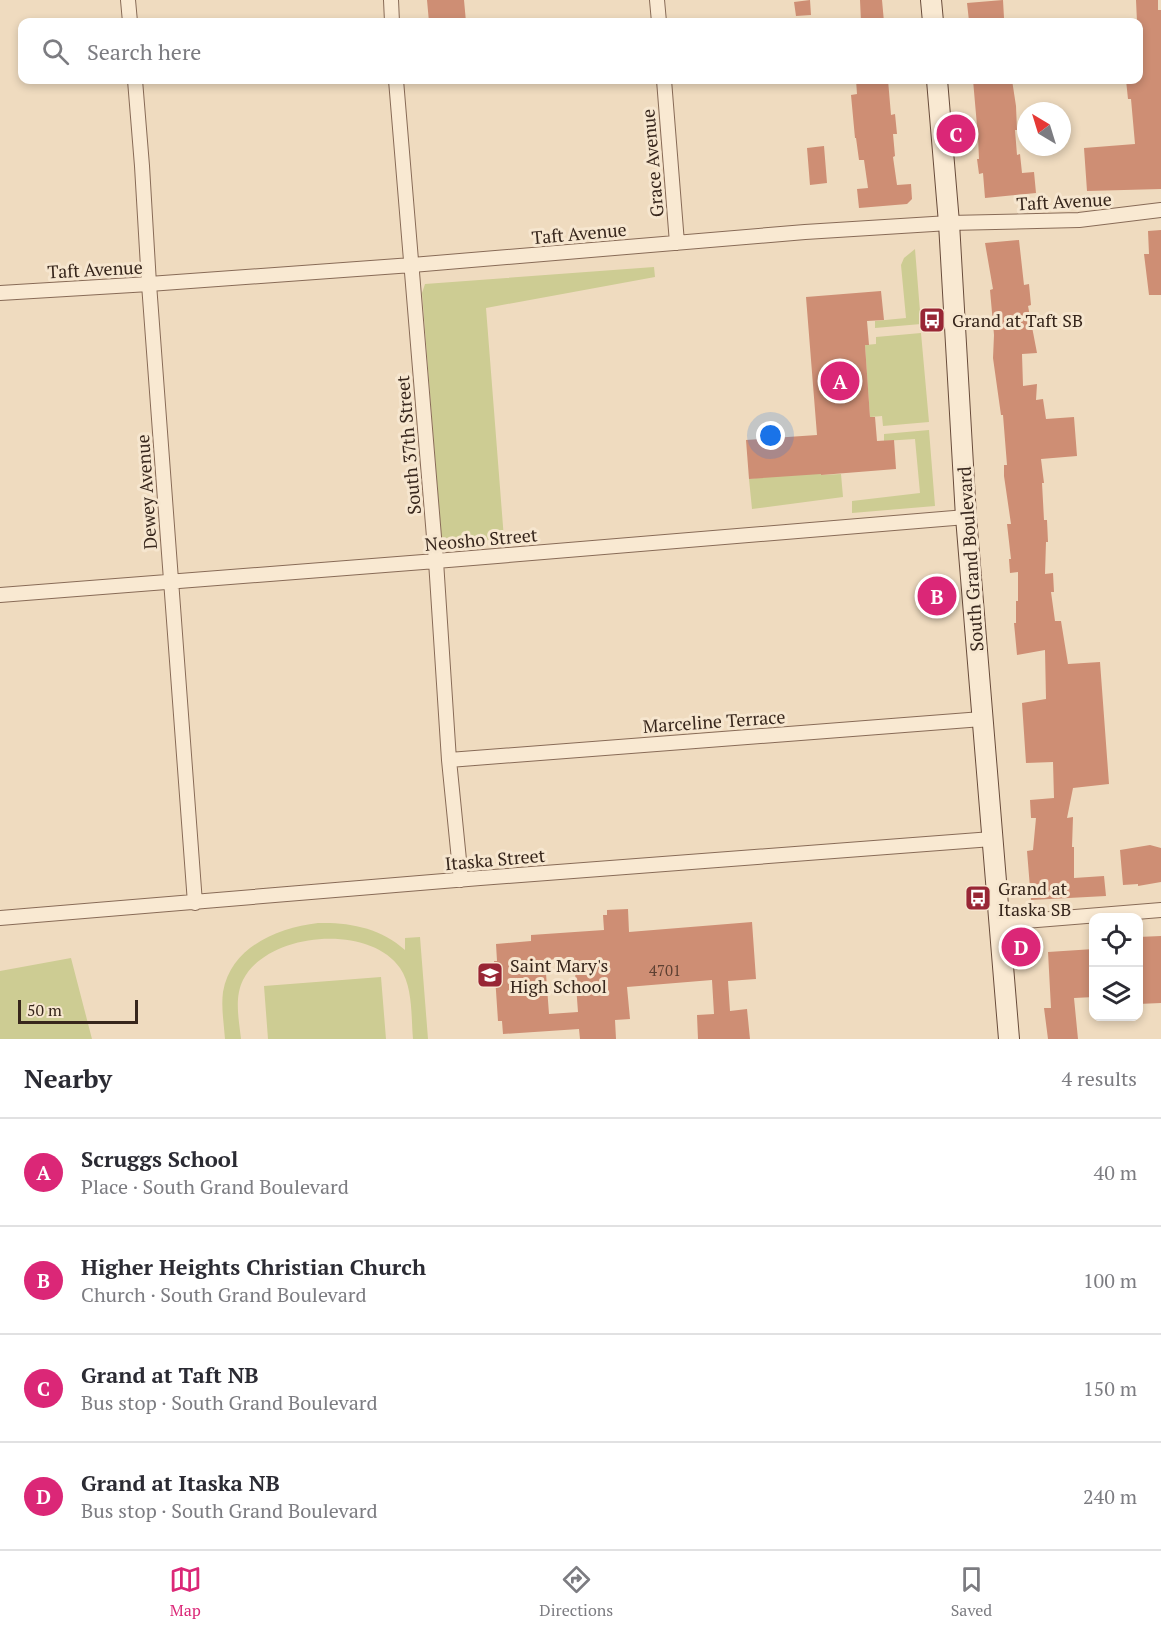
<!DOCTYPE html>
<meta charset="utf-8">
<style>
:root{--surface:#fff;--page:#f2f2f3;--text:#2b2b33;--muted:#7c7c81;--line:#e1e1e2;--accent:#db2777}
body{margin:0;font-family:"PT Serif",serif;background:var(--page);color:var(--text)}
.controls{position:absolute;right:18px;bottom:18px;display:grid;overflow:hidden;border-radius:12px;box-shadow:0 3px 9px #0003}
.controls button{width:54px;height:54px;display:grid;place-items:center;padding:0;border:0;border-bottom:2px solid var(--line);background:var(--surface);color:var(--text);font:30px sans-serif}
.compass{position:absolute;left:1017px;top:102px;width:54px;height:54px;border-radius:50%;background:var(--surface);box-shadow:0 3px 9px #0003;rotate:322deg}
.scale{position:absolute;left:18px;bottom:15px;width:120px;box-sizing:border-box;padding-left:6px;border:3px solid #37261c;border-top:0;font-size:16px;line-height:21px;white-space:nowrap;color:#37261c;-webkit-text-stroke:4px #f6e6cf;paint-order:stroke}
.you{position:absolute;left:771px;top:436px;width:21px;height:21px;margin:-15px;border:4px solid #fff;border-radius:50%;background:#1a73e8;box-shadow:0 0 0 9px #1a73e833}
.badge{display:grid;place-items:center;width:39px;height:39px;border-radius:50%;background:var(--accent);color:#fff;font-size:20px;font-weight:700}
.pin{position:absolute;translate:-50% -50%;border:3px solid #fff;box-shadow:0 2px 6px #0006}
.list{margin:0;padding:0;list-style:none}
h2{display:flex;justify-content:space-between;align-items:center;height:78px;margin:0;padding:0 24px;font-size:26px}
h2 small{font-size:20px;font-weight:400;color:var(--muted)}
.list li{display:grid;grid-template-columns:39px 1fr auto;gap:18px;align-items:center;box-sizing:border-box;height:108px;padding:0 24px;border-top:2px solid var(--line)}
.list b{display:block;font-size:22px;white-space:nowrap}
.list p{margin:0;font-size:20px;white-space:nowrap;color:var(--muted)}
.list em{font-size:20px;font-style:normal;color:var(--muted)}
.icon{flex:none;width:33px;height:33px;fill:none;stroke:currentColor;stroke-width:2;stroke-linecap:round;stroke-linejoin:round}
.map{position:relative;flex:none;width:1161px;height:1039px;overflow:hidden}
.search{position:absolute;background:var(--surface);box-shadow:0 3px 9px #0003;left:18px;right:18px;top:18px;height:66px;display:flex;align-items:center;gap:15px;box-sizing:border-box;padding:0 21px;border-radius:12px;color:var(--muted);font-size:22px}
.sheet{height:510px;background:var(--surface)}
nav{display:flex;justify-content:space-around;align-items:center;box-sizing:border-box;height:84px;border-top:2px solid var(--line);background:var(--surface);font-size:16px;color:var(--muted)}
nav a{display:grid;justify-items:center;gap:3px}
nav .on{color:var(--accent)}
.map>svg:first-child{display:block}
.green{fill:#cdcc93}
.building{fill:#ce8e74;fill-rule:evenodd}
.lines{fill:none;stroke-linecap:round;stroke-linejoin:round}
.street-casing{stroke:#886b57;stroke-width:16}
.secondary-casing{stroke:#694c3b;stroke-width:22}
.street{stroke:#f9e9d2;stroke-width:14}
.secondary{stroke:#f9e9d2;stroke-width:20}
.labels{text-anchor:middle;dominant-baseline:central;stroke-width:6;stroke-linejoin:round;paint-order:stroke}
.number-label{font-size:15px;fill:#5d4032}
.street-label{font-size:18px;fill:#37261c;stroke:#f6e6cf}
.poi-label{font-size:18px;fill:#37261c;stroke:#f6e6cf;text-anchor:start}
</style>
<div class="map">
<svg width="1161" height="1039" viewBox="0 0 1161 1039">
<rect width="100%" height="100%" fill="#efdbbf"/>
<path class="green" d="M915 249 921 324 875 328V321L906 318 901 265 904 258Z
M654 267 655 277 486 308 504 539 442 544 422 293 425 284Z
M921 333 929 422 883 426 882 416 870 417 865 345 876 344V337Z
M929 430 935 506 852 513V501L920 493 915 439 884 441V434Z
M820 469 821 475 841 474 843 497 752 509 749 479Z
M318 923C349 922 381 928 405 950V938L420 937 428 1039H413C411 1016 413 987 400 968 369 923 267 932 243 980 234 998 239 1020 241 1039H225C224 1024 221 1008 223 992 231 947 277 928 318 923Z
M71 958 92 1039H0V971Z
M381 977 386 1039H268L264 986Z"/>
<path class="building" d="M427 0H464L466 22H429Z
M810 0 811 15 796 16 794 2Z
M860 0H882L884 22H861Z
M1003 0 1004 18 969 21 967 3Z
M1136 0H1158V10H1161V189L1087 191 1084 148 1135 144 1131 99H1128L1126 80H1138V22H1137Z
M856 80H888L891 115 895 114 897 134H893L895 156 893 157 897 185 911 184 912 199 907 204 859 208 857 189 868 188 864 160H859L856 138H855L851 95 857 94Z
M973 80H1012L1016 106 1017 130H1015L1017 155 1020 154 1022 173 1034 172 1036 193 985 198 983 173 979 174 977 159H979L978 137Z
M824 146 827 183 810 185 807 148Z
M1161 230V295H1149L1144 254H1149L1148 231Z
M1019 240 1024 285 1029 284 1031 305 1028 306 1037 353 1022 354 1023 386 1037 384 1036 400 1043 399 1046 419 1074 417 1077 456 1041 459 1044 483H1042L1044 520H1047L1048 542H1046L1045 574 1053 573 1054 592H1051L1055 621H1061L1068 664 1100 662 1109 784 1073 788 1067 818 1073 817 1072 847H1074V878L1104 876 1106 896 1031 900 1027 851 1033 850 1036 818H1031L1030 800 1054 798 1053 762 1026 763 1022 703 1046 699 1045 650 1017 655 1014 623H1016V601H1018V572L1010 573 1009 559H1011L1007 524H1011L1004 476V465H1007L1003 415H1001L993 358 994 335 990 290 993 289 985 243Z
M881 291 884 320 867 321 869 345H865L870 417H875L877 441 894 440 896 469 821 475V474L749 479 746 440 817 435 806 297Z
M1150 845 1161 848V882L1138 886V884L1123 885 1120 850Z
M628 909 629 932 752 922 756 979 728 981 730 1011 747 1009 750 1039H698L697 1015 714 1014 712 980 627 987 630 1019 615 1020 616 1039H580L579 1029 503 1034 502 1021H498L494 961H497L496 944 531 941V935L604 930 603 915H607V910ZM574 958 578 1012 549 1014 545 960Z
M1161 936V1003L1138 1004V937Z
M1094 949V997L1074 998 1078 1039H1048L1044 1008H1051L1048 952Z"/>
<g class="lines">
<defs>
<path id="street" d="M128 0 130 22
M391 0 392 22
M657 0 659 22
M135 80 142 166 149 284 195 903
M396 80 436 561 449 760 461 880
M664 80 677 243
M0 293 149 284 412 265 805 232 949 223 1079 220 1161 210
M0 595 436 561 966 517
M449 760 982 719
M0 918 480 878 992 839
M1000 923 1161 910"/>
<path id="secondary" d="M931 0 933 22
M937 80 949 223 966 517 1009 1039"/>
</defs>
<use href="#street" class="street-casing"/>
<use href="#secondary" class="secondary-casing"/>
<use href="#street" class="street"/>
<use href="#secondary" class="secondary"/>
</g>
<defs>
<symbol id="bus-square" viewBox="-11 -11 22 22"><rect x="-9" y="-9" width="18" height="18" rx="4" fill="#982635" stroke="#f6e6cf"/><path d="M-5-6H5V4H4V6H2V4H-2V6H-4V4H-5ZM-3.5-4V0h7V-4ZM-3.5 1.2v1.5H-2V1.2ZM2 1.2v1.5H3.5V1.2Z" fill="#fff"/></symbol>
<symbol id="school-square" viewBox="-11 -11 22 22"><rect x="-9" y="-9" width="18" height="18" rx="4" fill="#982635" stroke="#f6e6cf"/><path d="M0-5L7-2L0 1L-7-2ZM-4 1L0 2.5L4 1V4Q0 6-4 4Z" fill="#fff"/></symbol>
</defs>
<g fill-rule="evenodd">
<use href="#bus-square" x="917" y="305" width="30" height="30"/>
<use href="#bus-square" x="963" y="883" width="30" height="30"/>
<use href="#school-square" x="475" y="960" width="30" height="30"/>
</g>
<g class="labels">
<g class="number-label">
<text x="665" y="970">4701</text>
</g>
<g class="street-label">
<text transform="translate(652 163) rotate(-95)">Grace Avenue</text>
<text transform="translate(1064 201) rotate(-3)">Taft Avenue</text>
<text transform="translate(579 233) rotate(-5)">Taft Avenue</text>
<text transform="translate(95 269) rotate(-3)">Taft Avenue</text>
<text transform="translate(408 445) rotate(-95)">South 37th Street</text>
<text transform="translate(146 492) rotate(-94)">Dewey Avenue</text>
<text transform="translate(481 539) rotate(-5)">Neosho Street</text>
<text transform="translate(970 559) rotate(-94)">South Grand Boulevard</text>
<text transform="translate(714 721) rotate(-4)">Marceline Terrace</text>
<text transform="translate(495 859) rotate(-5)">Itaska Street</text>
</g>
<g class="poi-label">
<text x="952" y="320">Grand at Taft SB</text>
<text x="998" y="888">Grand at<tspan x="998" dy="21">Itaska SB</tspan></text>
<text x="510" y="965">Saint Mary's<tspan x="510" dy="21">High School</tspan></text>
</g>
</g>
</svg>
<div class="controls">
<button><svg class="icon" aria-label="locate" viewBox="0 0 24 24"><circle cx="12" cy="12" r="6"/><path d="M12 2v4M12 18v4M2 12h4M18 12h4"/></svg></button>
<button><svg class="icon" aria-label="layers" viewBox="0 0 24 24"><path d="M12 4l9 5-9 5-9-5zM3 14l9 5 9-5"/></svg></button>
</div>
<svg class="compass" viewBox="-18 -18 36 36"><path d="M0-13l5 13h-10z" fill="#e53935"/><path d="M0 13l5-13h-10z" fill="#7c7c81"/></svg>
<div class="scale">50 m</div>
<div class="you"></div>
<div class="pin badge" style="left:840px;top:381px">A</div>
<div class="pin badge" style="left:937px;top:596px">B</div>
<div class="pin badge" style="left:956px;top:134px">C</div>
<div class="pin badge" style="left:1021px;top:947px">D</div>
<div class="search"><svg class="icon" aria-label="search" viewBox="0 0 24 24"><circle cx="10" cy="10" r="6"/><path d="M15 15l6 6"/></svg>Search here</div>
</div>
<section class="sheet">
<h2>Nearby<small>4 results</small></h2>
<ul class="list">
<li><span class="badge">A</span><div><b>Scruggs School</b><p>Place · South Grand Boulevard</p></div><em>40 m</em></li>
<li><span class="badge">B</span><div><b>Higher Heights Christian Church</b><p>Church · South Grand Boulevard</p></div><em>100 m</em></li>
<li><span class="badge">C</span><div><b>Grand at Taft NB</b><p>Bus stop · South Grand Boulevard</p></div><em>150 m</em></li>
<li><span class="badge">D</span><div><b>Grand at Itaska NB</b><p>Bus stop · South Grand Boulevard</p></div><em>240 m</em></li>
</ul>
</section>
<nav>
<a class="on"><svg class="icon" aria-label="map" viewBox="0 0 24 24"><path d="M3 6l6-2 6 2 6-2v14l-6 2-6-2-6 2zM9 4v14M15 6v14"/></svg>Map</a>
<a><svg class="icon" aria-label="directions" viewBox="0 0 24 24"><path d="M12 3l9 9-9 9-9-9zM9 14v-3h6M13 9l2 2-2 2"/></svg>Directions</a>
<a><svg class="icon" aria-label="saved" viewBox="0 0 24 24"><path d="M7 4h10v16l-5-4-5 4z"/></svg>Saved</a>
</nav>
